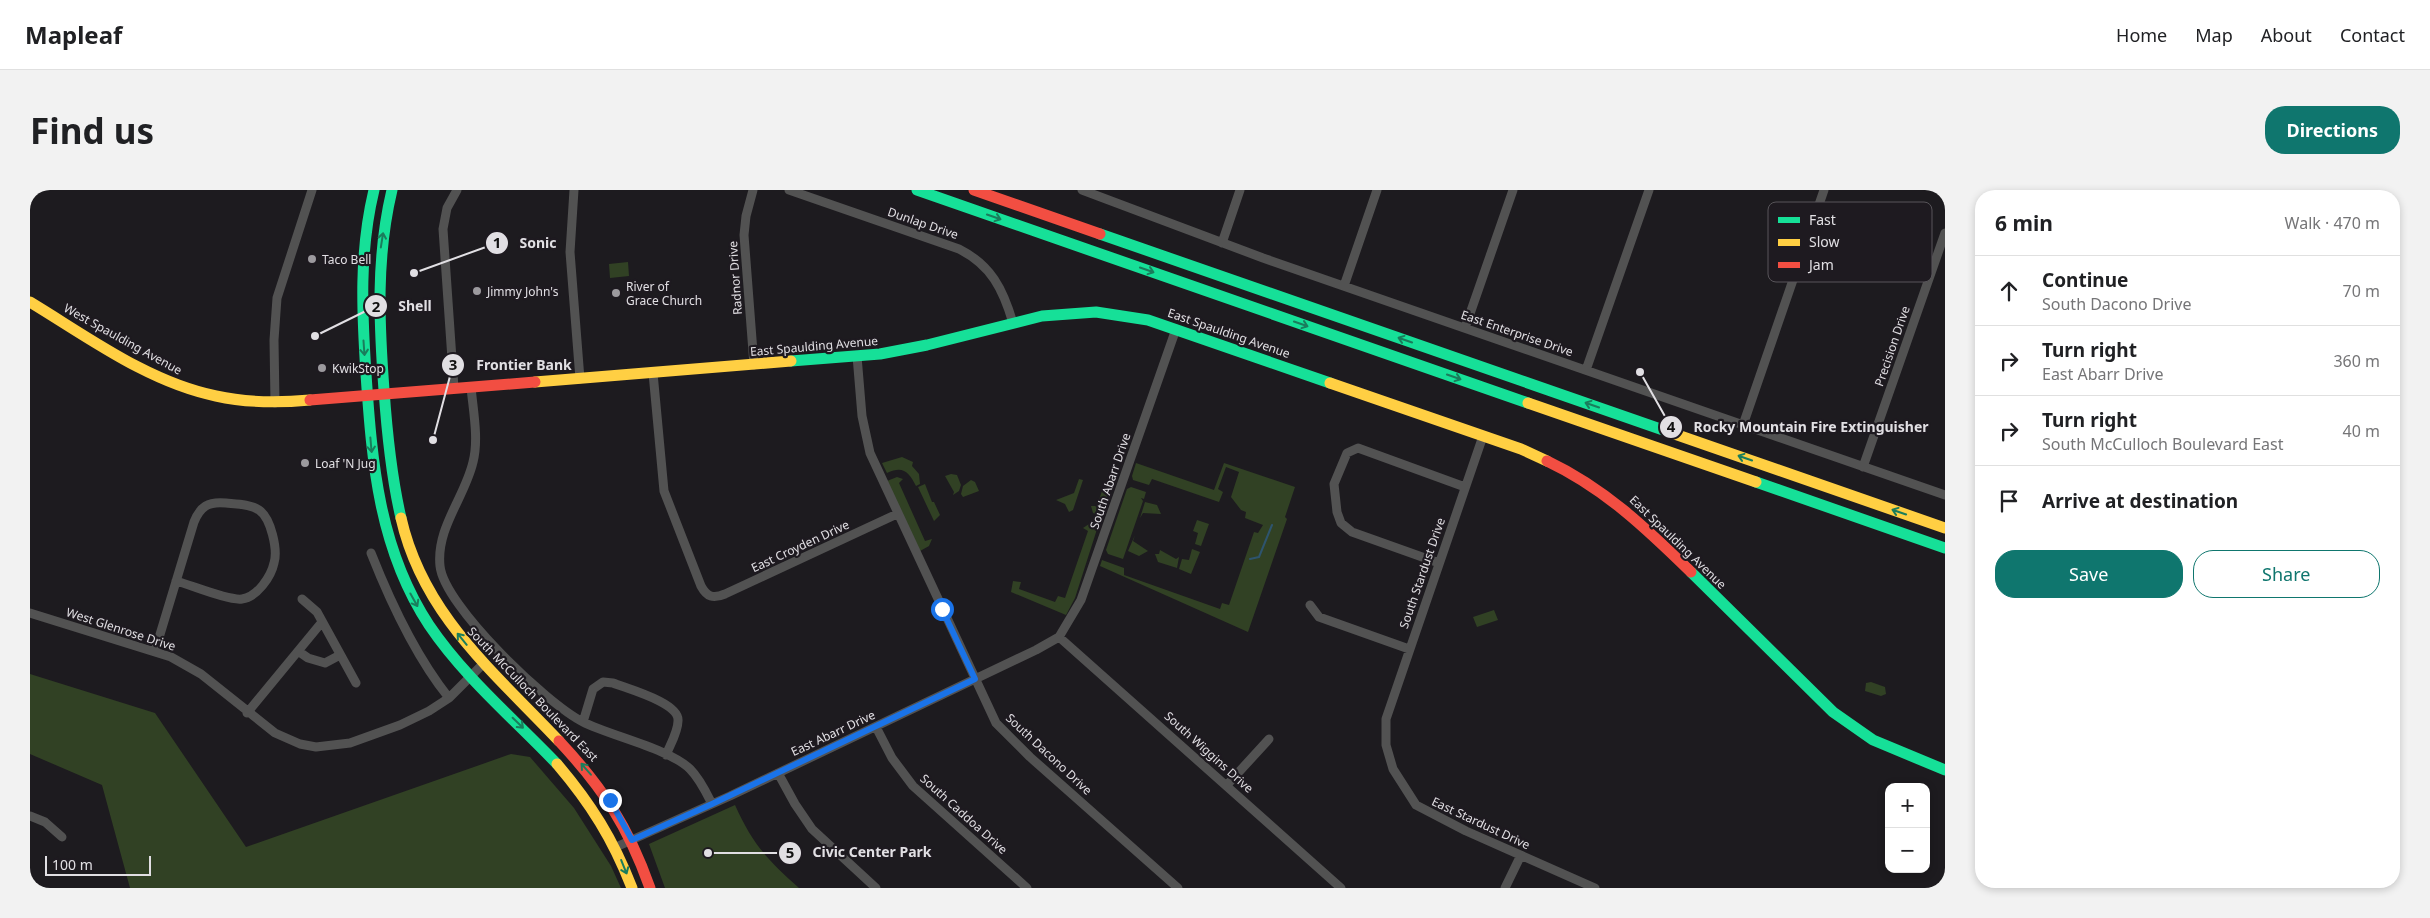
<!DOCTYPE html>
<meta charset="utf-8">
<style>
:root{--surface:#fff;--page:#f2f2f2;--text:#202124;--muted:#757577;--line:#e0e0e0;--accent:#0f766e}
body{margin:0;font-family:"Noto Sans",sans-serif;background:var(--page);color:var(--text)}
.controls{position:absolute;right:15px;bottom:15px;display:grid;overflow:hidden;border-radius:10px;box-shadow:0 2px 8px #0003}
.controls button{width:45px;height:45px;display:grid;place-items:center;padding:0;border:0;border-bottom:1px solid var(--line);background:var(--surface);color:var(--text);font:25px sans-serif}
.scale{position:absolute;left:15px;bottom:12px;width:106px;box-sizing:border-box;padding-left:5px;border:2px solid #e1dfe3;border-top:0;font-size:14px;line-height:18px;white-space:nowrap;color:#e1dfe3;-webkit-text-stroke:4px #1e1a20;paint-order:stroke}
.stop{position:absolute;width:15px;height:15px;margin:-11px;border:4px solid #1a73e8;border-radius:50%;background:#fff}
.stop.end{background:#1a73e8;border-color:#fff;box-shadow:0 1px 5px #0008}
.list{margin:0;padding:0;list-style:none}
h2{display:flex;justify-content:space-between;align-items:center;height:65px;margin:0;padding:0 20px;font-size:21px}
h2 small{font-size:16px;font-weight:400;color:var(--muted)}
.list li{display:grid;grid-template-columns:32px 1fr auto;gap:15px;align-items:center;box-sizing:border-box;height:70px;padding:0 20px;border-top:1px solid var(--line)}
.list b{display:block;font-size:19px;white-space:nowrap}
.list p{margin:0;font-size:16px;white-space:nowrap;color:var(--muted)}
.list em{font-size:16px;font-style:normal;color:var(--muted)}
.actions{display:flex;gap:10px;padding:15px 20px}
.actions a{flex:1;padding:11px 0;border:1px solid var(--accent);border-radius:20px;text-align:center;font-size:18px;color:var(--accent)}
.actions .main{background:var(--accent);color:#fff}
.icon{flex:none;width:28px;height:28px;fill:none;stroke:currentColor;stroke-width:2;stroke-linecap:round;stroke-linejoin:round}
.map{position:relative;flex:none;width:1915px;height:698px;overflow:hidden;border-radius:20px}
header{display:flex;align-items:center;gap:30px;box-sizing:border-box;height:70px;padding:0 25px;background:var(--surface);border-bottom:1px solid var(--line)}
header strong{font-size:24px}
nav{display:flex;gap:28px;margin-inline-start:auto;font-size:18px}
.intro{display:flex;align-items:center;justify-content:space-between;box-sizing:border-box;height:120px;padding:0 30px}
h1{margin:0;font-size:35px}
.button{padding:12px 22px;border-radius:20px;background:var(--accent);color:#fff;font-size:18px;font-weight:700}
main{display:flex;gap:30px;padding:0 30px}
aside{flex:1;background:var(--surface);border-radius:20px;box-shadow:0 2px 8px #0003}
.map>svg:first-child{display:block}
.green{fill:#314124}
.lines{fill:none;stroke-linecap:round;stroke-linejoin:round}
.stream{stroke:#2e546e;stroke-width:2}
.street{stroke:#525252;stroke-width:9}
.fast{stroke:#16e098;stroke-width:11}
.slow{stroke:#ffcf43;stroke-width:11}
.jam{stroke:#f24e42;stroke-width:11}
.oneway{stroke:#1a7d5c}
.route{stroke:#1a73e8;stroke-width:6}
.poi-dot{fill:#9c9a9e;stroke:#1e1a20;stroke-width:2}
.labels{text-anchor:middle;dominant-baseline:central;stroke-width:4.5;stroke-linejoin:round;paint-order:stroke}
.street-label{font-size:12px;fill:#e1dfe3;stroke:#1e1a20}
.poi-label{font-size:12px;fill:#e1dfe3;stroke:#1e1a20;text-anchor:start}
.key{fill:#1e1a20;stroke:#58555a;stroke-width:1}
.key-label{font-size:14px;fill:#e1dfe3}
.leader{fill:none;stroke:#e1dfe3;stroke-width:2}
.callout-dot{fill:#e1dfe3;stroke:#1e1a20;stroke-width:2}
.mark-label{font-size:15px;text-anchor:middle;font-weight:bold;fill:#111}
.callout-label{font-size:14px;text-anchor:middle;font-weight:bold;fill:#e1dfe3;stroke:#1e1a20;stroke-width:4.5;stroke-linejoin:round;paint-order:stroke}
</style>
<header>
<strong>Mapleaf</strong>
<nav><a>Home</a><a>Map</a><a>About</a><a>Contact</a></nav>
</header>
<div class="intro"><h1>Find us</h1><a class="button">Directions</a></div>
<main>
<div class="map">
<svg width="1915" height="698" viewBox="0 0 1915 698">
<rect width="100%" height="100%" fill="#1d1b1f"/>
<path class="green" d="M598 72 599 86 580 88 579 74Z
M872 267 883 272 882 276 889 284 890 294 886 296C879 282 873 275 857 283L852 273Z
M1106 273 1184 300 1194 273 1265 297 1255 327 1257 329 1218 442 1070 376 1072 370 1094 378V385L1190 419 1192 413 1199 415 1224 342 1228 343 1233 335 1215 328 1216 322 1211 320 1201 307 1209 282 1196 277 1188 299 1193 302 1189 312 1122 289 1119 295 1103 290 1102 286Z
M921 284 927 285 931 295 929 301 923 305 924 302 915 286Z
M867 287 873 289 869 293 895 351 902 349 899 356 890 361 857 291Z
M1049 289 1053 290 1043 320 1039 322 1035 314 1026 310 1044 303Z
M941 290 945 292 949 301 933 307 931 304 933 296Z
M895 294 902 312H904L910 325 904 331 888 297Z
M1074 295 1080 297 1071 326 1063 323 1061 316H1067Z
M1101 297 1116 302 1114 309 1111 308 1113 311 1093 369 1078 364 1076 360 1097 299Z
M1115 312 1127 315 1131 324 1113 323 1110 328Z
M1167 330 1179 334 1171 356 1165 354 1168 343 1163 341Z
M1059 334 1068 336 1045 408 1036 425 981 402 983 391 991 392 989 399 1025 412 1028 406 1035 408 1058 341 1053 338Z
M1105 345 1103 351 1118 361 1109 366 1098 361Z
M1162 359 1170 362 1161 384 1149 379 1152 369 1159 370Z
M1130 360 1146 369 1149 367 1147 378 1128 372 1125 364H1129Z
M1464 420 1468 430 1447 437 1443 427Z
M0 484 125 523 216 657 481 564 500 567 544 618 581 676 591 698H100L72 595 0 564Z
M1841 492 1855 497 1856 504 1851 506 1835 501 1836 493Z
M705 615C723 655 737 669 769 698H635L619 654Z"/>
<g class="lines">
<path class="stream" d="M1220 369 1229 367 1242 335"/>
<path class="street" d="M544 0 540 62 550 189
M723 0 716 26 714 45 724 175
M759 0 929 59C961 75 973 99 983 133
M1052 0 1233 68 1915 305
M1192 53 1210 0
M1314 96 1347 0
M1435 138 1483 0
M827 166 832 226 840 263 966 533 1000 567 1148 698
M1556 180 1619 0
M623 183 634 301 671 396C677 407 683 409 695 404L867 324
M441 197C443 220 449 249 443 272 435 307 406 338 410 376 414 416 517 514 553 532 581 546 640 559 660 579 670 589 676 602 682 614
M424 198 413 39 417 18 427 0
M245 213 244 150 247 108 282 0
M1713 235 1794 0
M1453 246 1356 529V555L1363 579 1386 615 1436 641 1565 698
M1833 277 1915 43
M341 363C360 411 386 467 419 508
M1409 373 1322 342 1311 333 1307 322 1304 294 1317 263 1328 258 1435 297
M272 409 287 422 326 493
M1280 415 1289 427 1379 459
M0 423 141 467 171 484 245 543 270 554 286 557 320 553 370 535 399 521 419 508 453 474
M1029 447 1311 698
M125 461 164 332C170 317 178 311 196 313 207 314 220 314 229 320 241 328 248 360 244 373 241 387 227 407 212 409 199 411 161 395 146 391
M268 461 278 468 295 473 310 465
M217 523 292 432
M553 532 563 499 573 492 583 493C598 499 650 513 648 531 648 542 640 555 636 565
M846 537 862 568 883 596 997 698
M748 583 765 614 782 639 846 698
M1197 595 1239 549
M0 626 15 632 32 647
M586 657 700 606 1006 460 1029 447 1051 410 1146 139
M1475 698 1491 665"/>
<path class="fast" d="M344 0C329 62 332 122 336 184 342 273 349 359 399 435 434 487 484 529 527 574
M362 0C346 67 349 132 354 200 357 243 361 285 371 328
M887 0 1498 213
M1070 44 1636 241
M761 171 850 164 897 155 1012 126 1066 122 1118 130 1300 193
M1726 292 1915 358
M1661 382 1803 522 1843 550 1915 580"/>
<path class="slow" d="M0 112C58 147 118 192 186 206 217 213 248 213 280 210
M505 192 761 171
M1300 193 1491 259 1517 271
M1498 213 1726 292
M1636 241 1915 338
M371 328C393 425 464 482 529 551
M527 574C561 614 583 649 602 698"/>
<path class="jam" d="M944 0 1070 44
M280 210 505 192
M1517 271C1574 298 1616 338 1661 382
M529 551C573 598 598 636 620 698"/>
</g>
<defs><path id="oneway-shaft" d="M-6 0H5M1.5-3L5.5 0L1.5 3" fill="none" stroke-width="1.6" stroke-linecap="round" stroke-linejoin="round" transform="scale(1.25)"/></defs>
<g class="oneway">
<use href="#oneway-shaft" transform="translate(964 27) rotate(19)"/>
<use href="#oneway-shaft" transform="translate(352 50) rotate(-81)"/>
<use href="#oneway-shaft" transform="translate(1117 80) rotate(19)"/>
<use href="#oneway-shaft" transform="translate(1271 134) rotate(19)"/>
<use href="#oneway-shaft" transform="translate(1375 150) rotate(-161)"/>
<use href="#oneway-shaft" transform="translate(334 158) rotate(86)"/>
<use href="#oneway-shaft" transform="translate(1424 187) rotate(19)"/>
<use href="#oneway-shaft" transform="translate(1562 215) rotate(-161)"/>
<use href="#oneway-shaft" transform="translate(341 255) rotate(85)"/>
<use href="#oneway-shaft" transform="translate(1715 268) rotate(-161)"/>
<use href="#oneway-shaft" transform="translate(1869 322) rotate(-161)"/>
<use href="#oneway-shaft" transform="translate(384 410) rotate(61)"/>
<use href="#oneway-shaft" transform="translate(432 449) rotate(-129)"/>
<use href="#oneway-shaft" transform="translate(488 533) rotate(44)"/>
<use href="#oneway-shaft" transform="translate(556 579) rotate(-131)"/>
<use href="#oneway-shaft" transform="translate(594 677) rotate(68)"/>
</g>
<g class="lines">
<path class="route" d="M580 610 602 650 682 614 945 489 912 419"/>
</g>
<g class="poi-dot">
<circle cx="282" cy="69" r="5"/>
<circle cx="447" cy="101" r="5"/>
<circle cx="586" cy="103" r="5"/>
<circle cx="292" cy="178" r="5"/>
<circle cx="275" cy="273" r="5"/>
</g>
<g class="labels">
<g class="street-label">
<text transform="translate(893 33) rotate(19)">Dunlap Drive</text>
<text transform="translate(705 88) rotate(-94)">Radnor Drive</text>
<text transform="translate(1199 143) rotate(19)">East Spaulding Avenue</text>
<text transform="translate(1487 143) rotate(19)">East Enterprise Drive</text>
<text transform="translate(93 149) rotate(29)">West Spaulding Avenue</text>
<text transform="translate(784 156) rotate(-5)">East Spaulding Avenue</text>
<text transform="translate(1862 156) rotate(-71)">Precision Drive</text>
<text transform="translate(1080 291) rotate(-71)">South Abarr Drive</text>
<text transform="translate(1648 352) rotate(44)">East Spaulding Avenue</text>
<text transform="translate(770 356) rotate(-25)">East Croyden Drive</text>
<text transform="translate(1392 383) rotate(-71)">South Stardust Drive</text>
<text transform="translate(91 439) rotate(18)">West Glenrose Drive</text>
<text transform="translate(503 504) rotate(46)">South McCulloch Boulevard East</text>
<text transform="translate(803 543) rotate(-25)">East Abarr Drive</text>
<text transform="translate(1179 562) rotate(42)">South Wiggins Drive</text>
<text transform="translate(1019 564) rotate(43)">South Dacono Drive</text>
<text transform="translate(934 624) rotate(42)">South Caddoa Drive</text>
<text transform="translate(1451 633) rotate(25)">East Stardust Drive</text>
</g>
<g class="poi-label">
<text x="292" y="69">Taco Bell</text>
<text x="596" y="96">River of<tspan x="596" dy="14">Grace Church</tspan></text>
<text x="457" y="101">Jimmy John's</text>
<text x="302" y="178">KwikStop</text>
<text x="285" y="273">Loaf 'N Jug</text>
</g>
</g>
<rect x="1738" y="12" width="164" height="80" rx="8" class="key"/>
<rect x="1748" y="27" width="22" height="6" fill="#16e098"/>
<rect x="1748" y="49" width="22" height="7" fill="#ffcf43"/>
<rect x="1748" y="72" width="22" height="6" fill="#f24e42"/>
<g class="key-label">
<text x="1779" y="35">Fast</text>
<text x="1779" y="57">Slow</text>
<text x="1779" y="80">Jam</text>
</g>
<path class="leader" d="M384 83L467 53M285 146L346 116M403 250L423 175M1610 182L1641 237M678 663L760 663"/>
<g class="callout-dot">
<circle cx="384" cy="83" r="5"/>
<circle cx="285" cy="146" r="5"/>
<circle cx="403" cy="250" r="5"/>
<circle cx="1610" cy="182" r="5"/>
<circle cx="678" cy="663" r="5"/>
<circle cx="467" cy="53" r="12"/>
<circle cx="346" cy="116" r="12"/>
<circle cx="423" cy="175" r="12"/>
<circle cx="1641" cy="237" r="12"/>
<circle cx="760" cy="663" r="12"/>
</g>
<g class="mark-label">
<text x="467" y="58">1</text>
<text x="346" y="122">2</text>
<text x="423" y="180">3</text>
<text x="1641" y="242">4</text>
<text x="760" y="668">5</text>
</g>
<g class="callout-label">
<text x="508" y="58">Sonic</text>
<text x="385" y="121">Shell</text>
<text x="494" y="180">Frontier Bank</text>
<text x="1781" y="242">Rocky Mountain Fire Extinguisher</text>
<text x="842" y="667">Civic Center Park</text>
</g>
</svg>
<div class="controls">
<button>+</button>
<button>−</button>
</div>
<div class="scale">100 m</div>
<div class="stop" style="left:912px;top:419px"></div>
<div class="stop end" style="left:580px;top:610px"></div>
</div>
<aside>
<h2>6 min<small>Walk · 470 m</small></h2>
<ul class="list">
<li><svg class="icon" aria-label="ahead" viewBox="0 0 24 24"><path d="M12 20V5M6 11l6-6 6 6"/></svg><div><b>Continue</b><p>South Dacono Drive</p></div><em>70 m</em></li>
<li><svg class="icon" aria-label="right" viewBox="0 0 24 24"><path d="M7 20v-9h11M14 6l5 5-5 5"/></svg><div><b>Turn right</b><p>East Abarr Drive</p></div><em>360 m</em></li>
<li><svg class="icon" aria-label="right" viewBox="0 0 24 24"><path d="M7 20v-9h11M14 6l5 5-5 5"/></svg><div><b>Turn right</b><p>South McCulloch Boulevard East</p></div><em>40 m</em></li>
<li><svg class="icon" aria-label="arrive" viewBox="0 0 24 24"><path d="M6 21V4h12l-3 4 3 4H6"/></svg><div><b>Arrive at destination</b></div></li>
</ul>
<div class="actions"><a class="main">Save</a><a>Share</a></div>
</aside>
</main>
